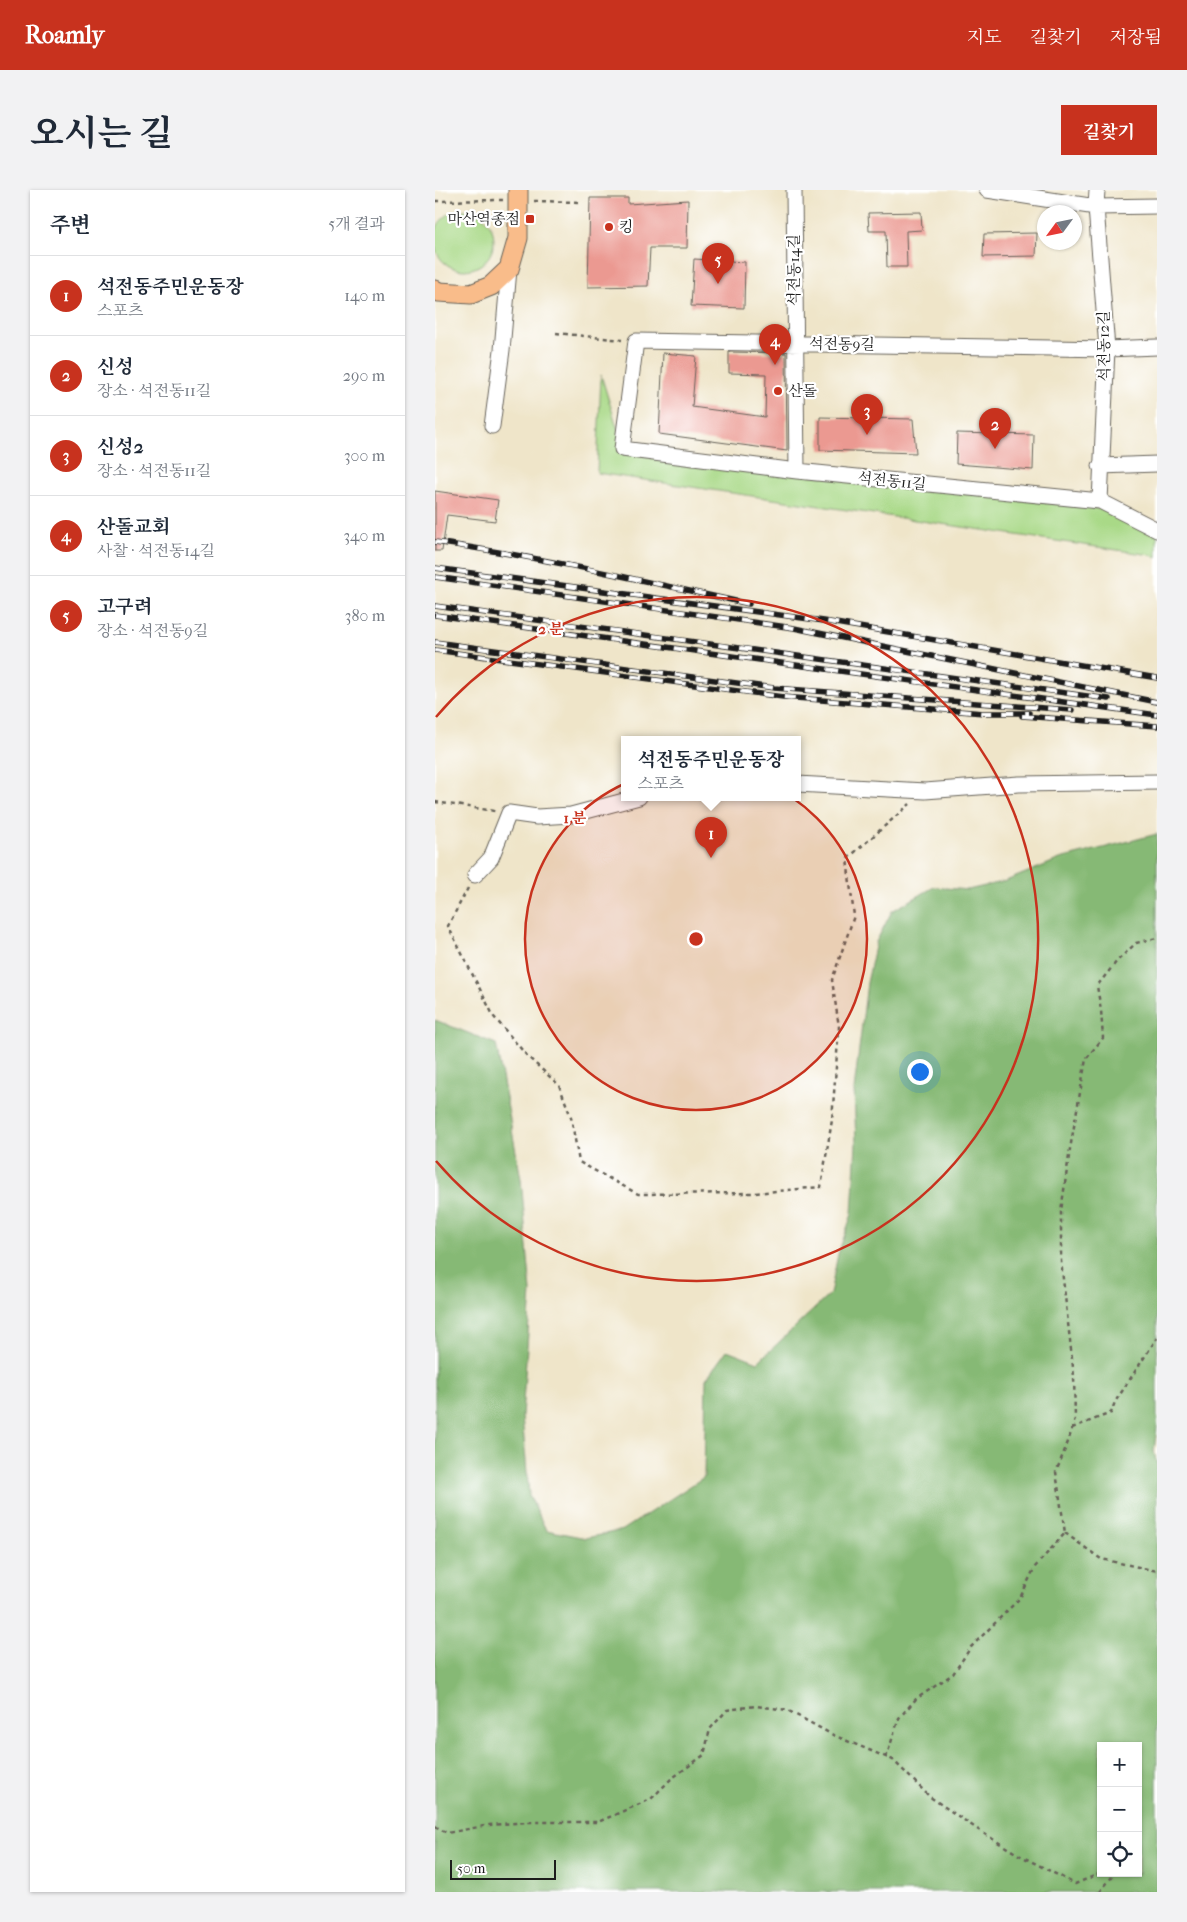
<!DOCTYPE html>
<html lang="ko">
<meta charset="utf-8">
<style>
:root{--surface:#fff;--page:#f2f2f3;--text:#1f2937;--muted:#747a83;--line:#e0e1e3;--accent:#c8321e}
body{margin:0;font-family:"IM FELL French Canon","Noto Serif KR",serif;background:var(--page);color:var(--text)}
.controls{position:absolute;right:15px;bottom:15px;display:grid;overflow:hidden;border-radius:0px;box-shadow:0 1px 4px #0004}
.controls button{width:45px;height:45px;display:grid;place-items:center;padding:0;border:0;border-bottom:1px solid var(--line);background:var(--surface);color:var(--text);font:25px sans-serif}
.compass{position:absolute;left:602px;top:15px;width:45px;height:45px;border-radius:50%;background:var(--surface);box-shadow:0 1px 4px #0004;rotate:237deg}
.scale{position:absolute;left:15px;bottom:12px;width:106px;box-sizing:border-box;padding-left:5px;border:2px solid #1c1c1c;border-top:0;font-size:14px;line-height:18px;white-space:nowrap;color:#1c1c1c;-webkit-text-stroke:4px #fff;paint-order:stroke}
.you{position:absolute;left:484px;top:881px;width:18px;height:18px;margin:-12px;border:4px solid #fff;border-radius:50%;background:#1a73e8;box-shadow:0 0 0 8px #1a73e833}
.badge{display:grid;place-items:center;width:32px;height:32px;border-radius:50%;background:var(--accent);color:#fff;font-size:16px;font-weight:700}
.pin{position:absolute;translate:-50% -41px;filter:drop-shadow(0 1px 2px #0008)}
.pin::after{content:'';position:absolute;top:26px;width:18px;height:15px;background:inherit;clip-path:polygon(0 0,100% 0,50% 100%)}
.popup{position:absolute;left:186px;top:546px;width:180px;height:65px;box-sizing:border-box;display:grid;place-content:center;border-radius:0px;background:var(--surface);filter:drop-shadow(0 1px 4px #0005);font-size:16px;white-space:nowrap;color:var(--muted)}
.popup b{font-size:19px;color:var(--text)}
.popup::after{content:'';position:absolute;left:50%;top:100%;margin-left:-10px;border:10px solid transparent;border-top-color:var(--surface)}
.list{margin:0;padding:0;list-style:none}
h2{display:flex;justify-content:space-between;align-items:center;height:65px;margin:0;padding:0 20px;font-size:21px}
h2 small{font-size:16px;font-weight:400;color:var(--muted)}
.list li{display:grid;grid-template-columns:32px 1fr auto;gap:15px;align-items:center;box-sizing:border-box;height:80px;padding:0 20px;border-top:1px solid var(--line)}
.list b{display:block;font-size:19px;white-space:nowrap}
.list p{margin:0;font-size:16px;white-space:nowrap;color:var(--muted)}
.list em{font-size:16px;font-style:normal;color:var(--muted)}
.icon{flex:none;width:28px;height:28px;fill:none;stroke:currentColor;stroke-width:2;stroke-linecap:round;stroke-linejoin:round}
.map{position:relative;flex:none;width:722px;height:1702px;overflow:hidden;border-radius:0px}
header{display:flex;align-items:center;gap:30px;box-sizing:border-box;height:70px;padding:0 25px;background:var(--accent);color:#fff}
header strong{font-size:24px}
nav{display:flex;gap:28px;margin-inline-start:auto;font-size:18px}
.intro{display:flex;align-items:center;justify-content:space-between;box-sizing:border-box;height:120px;padding:0 30px}
h1{margin:0;font-size:35px}
.button{padding:12px 22px;border-radius:0px;background:var(--accent);color:#fff;font-size:18px;font-weight:700}
main{display:flex;gap:30px;padding:0 30px}
aside{flex:1;background:var(--surface);border-radius:0px;box-shadow:0 1px 4px #0004}
.map>svg:first-child{display:block}
.green{fill:#a9d987;stroke:#627a52}
.forest{fill:#86b974;stroke:#516a48;fill-rule:evenodd}
.building{fill:#eb9991}
.lines{fill:none;stroke-linecap:round;stroke-linejoin:round}
.minor-casing{stroke:#666259;stroke-width:17}
.major-casing{stroke:#666259;stroke-width:21}
.path{stroke:#666259;stroke-width:2.5;stroke-dasharray:4 4;stroke-linecap:butt}
.minor{stroke:#fff;stroke-width:15}
.major{stroke:#f9bc8a;stroke-width:19}
.rail-casing{stroke:#1c1c1c;stroke-width:5.5}
.rail{stroke:#fff;stroke-width:4;stroke-dasharray:11;stroke-linecap:butt}
.ring{fill:none;stroke:#c8321e;stroke-width:2.5}
.poi-dot{fill:#c8321e;stroke:#fff;stroke-width:2}
.labels{text-anchor:middle;dominant-baseline:central;stroke-width:4.5;stroke-linejoin:round;paint-order:stroke}
.poi-label{font-size:15px;fill:#1c1c1c;stroke:#fff;text-anchor:start}
.street-label{font-size:15px;fill:#1c1c1c;stroke:#fff}
.centre{fill:#c8321e;stroke:#fff;stroke-width:2.5}
.ring-label{font-size:15px;text-anchor:middle;font-weight:bold;fill:#c8321e;stroke:#fff;stroke-width:4.5;stroke-linejoin:round;paint-order:stroke}
</style>
<header>
<strong>Roamly</strong>
<nav><a>지도</a><a>길찾기</a><a>저장됨</a></nav>
</header>
<div class="intro"><h1>오시는 길</h1><a class="button">길찾기</a></div>
<main>
<aside>
<h2>주변<small>5개 결과</small></h2>
<ul class="list">
<li><span class="badge">1</span><div><b>석전동주민운동장</b><p>스포츠</p></div><em>140 m</em></li>
<li><span class="badge">2</span><div><b>신성</b><p>장소 · 석전동11길</p></div><em>290 m</em></li>
<li><span class="badge">3</span><div><b>신성2</b><p>장소 · 석전동11길</p></div><em>300 m</em></li>
<li><span class="badge">4</span><div><b>산돌교회</b><p>사찰 · 석전동14길</p></div><em>340 m</em></li>
<li><span class="badge">5</span><div><b>고구려</b><p>장소 · 석전동9길</p></div><em>380 m</em></li>
</ul>
</aside>
<div class="map">
<svg width="722" height="1702" viewBox="0 0 722 1702">
<rect width="100%" height="100%" fill="#fff"/>
<filter id="ink" filterUnits="userSpaceOnUse"><feTurbulence type="fractalNoise" baseFrequency=".02" numOctaves="2"/><feDisplacementMap in="SourceGraphic" scale="10" xChannelSelector="R" yChannelSelector="G"/><feConvolveMatrix kernelMatrix="1 2 1 2 8 2 1 2 1" color-interpolation-filters="sRGB"/></filter>
<filter id="wash" filterUnits="userSpaceOnUse"><feTurbulence type="fractalNoise" baseFrequency=".0096" numOctaves="4" result="noise"/><feDisplacementMap in="SourceGraphic" scale="20" xChannelSelector="R" yChannelSelector="G"/><feGaussianBlur stdDeviation="1.12" result="paint"/><feColorMatrix in="noise" values="0 0 0 0 0 0 0 0 0 0 0 0 0 0 0 0 0 1.4 0 .05"/><feComposite in="paint" operator="in"/></filter>
<g filter="url(#wash)">
<rect width="100%" height="100%" fill="#efe5c9"/>
<path class="green" d="M-1 50a30 30 0 1 1 60 0a30 30 0 1 1-60 0Z
M166 185 190 263 682 321 722 342V368L716 365 162 283Z"/>
<path class="forest" d="M722 644V1237L719 1261 722 1275V1702H0V830L61 854 86 989 96 1102 87 1226 94 1305 111 1340 151 1348 188 1340 269 1287 271 1189 292 1160 323 1172 395 1104 403 1064 417 1024 421 953 419 900 432 793 441 752 457 721 499 697 533 700 571 691 625 669ZM666 1556H703V1683H666Z"/>
<g id="blocks">
<path class="building" d="M155 8H193V14L253 10 252 58H215L213 96 153 97Z
M486 22 487 40 471 41 472 77H452L451 41H434L433 23Z
M602 43 601 66 548 67 549 44Z
M259 69 310 72 309 118 256 116Z
M294 162 351 163 352 261 224 244 228 163 261 166 257 217 330 227 331 184 294 183Z
M385 227 478 229 481 263 385 260Z
M522 243 599 245 598 280 521 274Z
M0 301 63 310 60 331 12 325 7 361H0Z"/>
</g>
</g>
<g filter="url(#ink)">
<use href="#blocks" fill-opacity="0" stroke="#666259" stroke-width="1"/>
<g class="lines">
<defs>
<path id="minor" d="M359 0 362 281
M552 0 661 17 722 16
M662 0 661 17 672 159 665 311
M722 157 672 159 201 151 187 259 362 281 665 311 722 340
M57 236 67 160 74 79
M665 276 722 274
M362 594 490 601 584 594 722 592
M40 685 56 668 74 623 102 627 136 625 204 607"/>
<path id="major" d="M0 100 4 102 36 104 56 96 74 79 83 48V0"/>
</defs>
<use href="#minor" class="minor-casing"/>
<use href="#major" class="major-casing"/>
<path class="path" d="M0 11 68 10
M99 11 146 12
M121 143 187 150
M0 612 60 621
M33 698 13 736 59 827 93 867 124 895 136 927 144 972 203 1004 320 1003 386 997 397 930 404 837 397 790 419 726 412 669 475 614
M637 1238 676 1223 680 1212 722 1148
M630 1343 666 1369 722 1381
M451 1568 464 1528 481 1509 518 1484 536 1457 585 1408 600 1377 630 1343 621 1282 633 1252 640 1229 639 1186 626 1071V1021L635 959 651 869 668 848 666 820 662 796 682 771 701 753 722 748
M0 1636 12 1643 54 1635 93 1632H163L216 1609 236 1589 269 1565 275 1539 292 1520 320 1516 352 1520 398 1545 458 1570 495 1607 548 1643 584 1665 640 1694 666 1683
M665 1702 680 1683"/>
<use href="#minor" class="minor"/>
<use href="#major" class="major"/>
<defs>
<path id="rail" d="M0 352C106 367 209 391 314 414
M0 378 389 431 722 488
M0 387 359 438 722 512
M0 416 674 509
M0 425 722 525
M0 452 339 498 637 520
M0 460 348 507 549 523H594
M587 526 722 536"/>
</defs>
<use href="#rail" class="rail-casing"/>
<use href="#rail" class="rail"/>
</g>
</g>
<circle cx="261" cy="749" r="171" fill="#c8321e" fill-opacity=".12"/>
<g class="ring">
<circle cx="261" cy="749" r="171"/>
<path d="M1 527A342 342 0 1 1 1 971"/>
</g>
<g class="poi-dot">
<rect x="90" y="24" width="10" height="10" rx="2.5"/>
<circle cx="174" cy="37" r="5"/>
<circle cx="343" cy="201" r="5"/>
</g>
<g class="labels">
<g class="poi-label">
<text x="85" y="29" text-anchor="end">마산역종점</text>
<text x="184" y="37">킹</text>
<text x="353" y="201">산돌</text>
</g>
<g class="street-label">
<text transform="translate(359 80) rotate(-90)">석전동14길</text>
<text transform="translate(407 154) rotate(1)">석전동9길</text>
<text transform="translate(669 156) rotate(-91)">석전동12길</text>
<text transform="translate(457 291) rotate(6)">석전동11길</text>
</g>
</g>
<circle cx="261" cy="749" r="8" class="centre"/>
<g class="ring-label">
<text x="116" y="444">2 분</text>
<text x="140" y="633">1 분</text>
</g>
</svg>
<div class="controls">
<button>+</button>
<button>−</button>
<button><svg class="icon" aria-label="locate" viewBox="0 0 24 24"><circle cx="12" cy="12" r="6"/><path d="M12 2v4M12 18v4M2 12h4M18 12h4"/></svg></button>
</div>
<svg class="compass" viewBox="-18 -18 36 36"><path d="M0-13l5 13h-10z" fill="#e53935"/><path d="M0 13l5-13h-10z" fill="#747a83"/></svg>
<div class="scale">50 m</div>
<div class="you"></div>
<div class="pin badge" style="left:276px;top:668px">1</div>
<div class="popup"><b>석전동주민운동장</b>스포츠</div>
<div class="pin badge" style="left:560px;top:259px">2</div>
<div class="pin badge" style="left:432px;top:245px">3</div>
<div class="pin badge" style="left:340px;top:175px">4</div>
<div class="pin badge" style="left:283px;top:94px">5</div>
</div>
</main>
